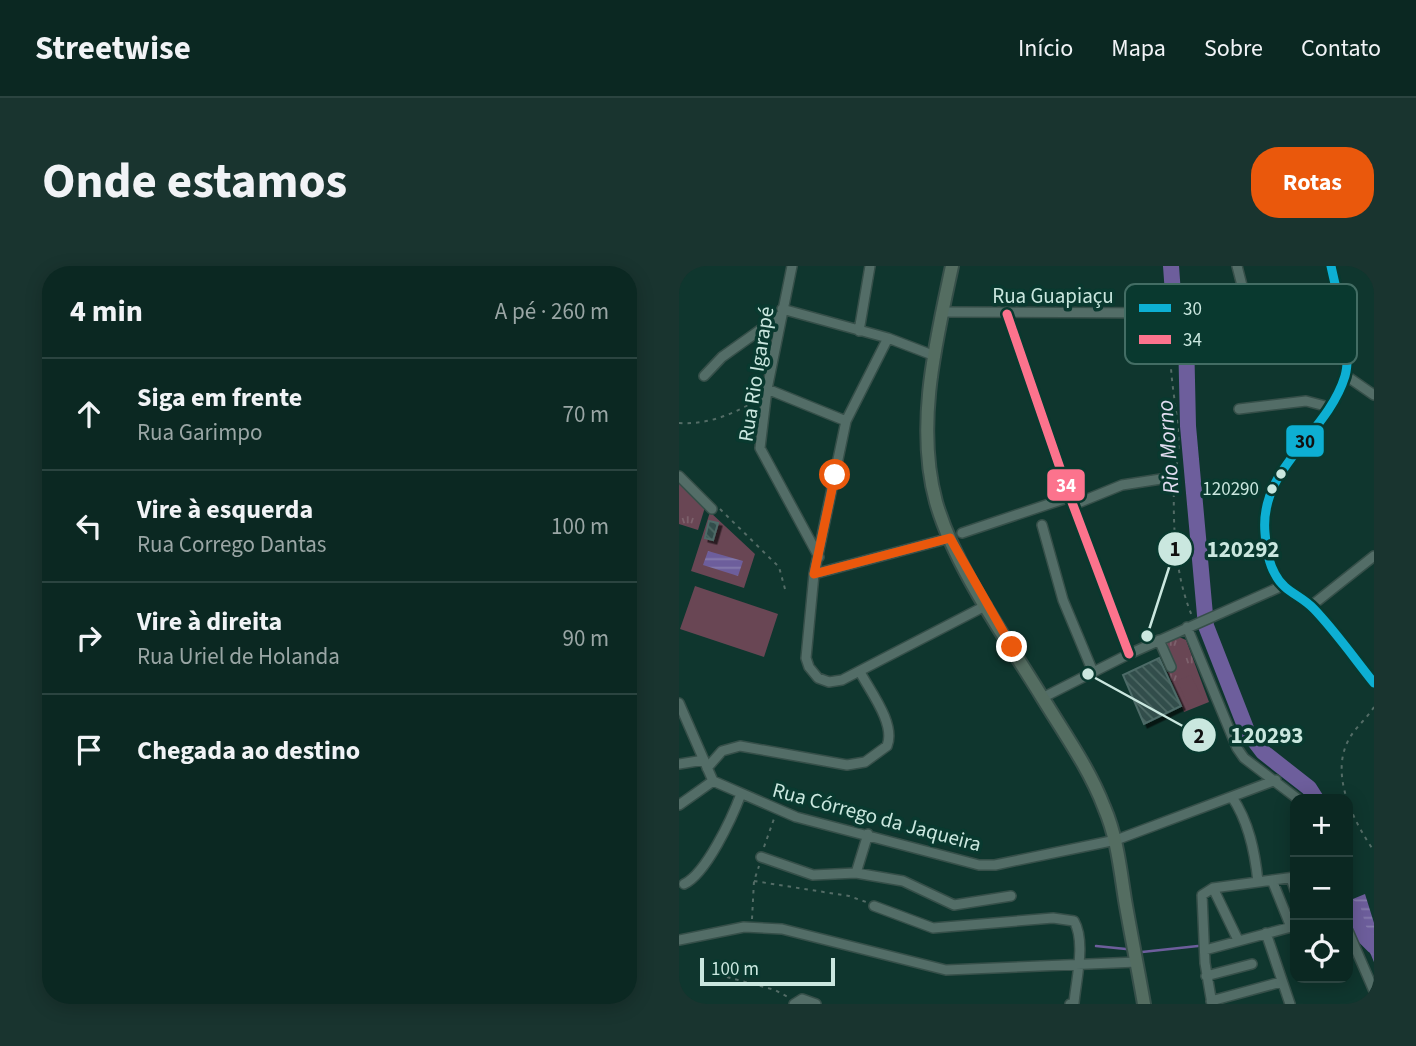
<!DOCTYPE html>
<html lang="pt">
<meta charset="utf-8">
<style>
:root{--surface:#0b2822;--page:#19342f;--text:#f1f3f6;--muted:#9aa6a5;--line:#2b4440;--accent:#ea580c}
body{margin:0;font-family:"Source Sans 3",sans-serif;background:var(--page);color:var(--text)}
.controls{position:absolute;right:21px;bottom:21px;display:grid;overflow:hidden;border-radius:14px;box-shadow:0 4px 18px #0003}
.controls button{width:63px;height:63px;display:grid;place-items:center;padding:0;border:0;border-bottom:2px solid var(--line);background:var(--surface);color:var(--text);font:35px sans-serif}
.scale{position:absolute;left:21px;bottom:18px;width:135px;box-sizing:border-box;padding-left:7px;border:4px solid #cae7df;border-top:0;font-size:19px;line-height:24px;white-space:nowrap;color:#cae7df;-webkit-text-stroke:5px #09392f;paint-order:stroke}
.stop{position:absolute;width:21px;height:21px;margin:-16px;border:5px solid #ea580c;border-radius:50%;background:#fff}
.stop.end{background:#ea580c;border-color:#fff;box-shadow:0 2px 7px #0008}
.list{margin:0;padding:0;list-style:none}
h2{display:flex;justify-content:space-between;align-items:center;height:91px;margin:0;padding:0 28px;font-size:30px}
h2 small{font-size:23px;font-weight:400;color:var(--muted)}
.list li{display:grid;grid-template-columns:46px 1fr auto;gap:21px;align-items:center;box-sizing:border-box;height:112px;padding:0 28px;border-top:2px solid var(--line)}
.list b{display:block;font-size:26px;white-space:nowrap}
.list p{margin:0;font-size:23px;white-space:nowrap;color:var(--muted)}
.list em{font-size:23px;font-style:normal;color:var(--muted)}
.icon{flex:none;width:38px;height:38px;fill:none;stroke:currentColor;stroke-width:2;stroke-linecap:round;stroke-linejoin:round}
.map{position:relative;flex:none;width:695px;height:738px;overflow:hidden;border-radius:28px}
header{display:flex;align-items:center;gap:42px;box-sizing:border-box;height:98px;padding:0 35px;background:var(--surface);border-bottom:2px solid var(--line)}
header strong{font-size:33px}
nav{display:flex;gap:38px;margin-inline-start:auto;font-size:24px}
.intro{display:flex;align-items:center;justify-content:space-between;box-sizing:border-box;height:168px;padding:0 42px}
h1{margin:0;font-size:49px}
.button{padding:18px 32px;border-radius:28px;background:var(--accent);color:#fff;font-size:24px;font-weight:700}
main{display:flex;gap:42px;padding:0 42px}
aside{flex:1;background:var(--surface);border-radius:28px;box-shadow:0 4px 18px #0003}
.map>svg:first-child{display:block}
.park{fill:url(#park-tufts)}
.pitch{fill:#694654}
.water{fill:url(#water-rules)}
.lines{fill:none;stroke-linecap:round;stroke-linejoin:round}
.stream{stroke:#6d5e9c;stroke-width:2.5}
.river{stroke:#6d5e9c;stroke-width:16}
.building{fill:url(#building-back-hatch);stroke:#4d6b67;stroke-width:2;filter:url(#shadow)}
.minor-casing{stroke:#364f49;stroke-width:12}
.major-casing{stroke:#364f49;stroke-width:16}
.path{stroke:#536c66;stroke-width:2;stroke-dasharray:3.5 5;stroke-linecap:butt}
.minor{stroke:#536d67;stroke-width:9}
.major{stroke:#546d61;stroke-width:12}
.bus-1-casing{stroke:#09392f;stroke-width:14}
.bus-2-casing{stroke:#09392f;stroke-width:14}
.bus-1{stroke:#0dafd3;stroke-width:9}
.bus-2{stroke:#fc738d;stroke-width:9}
.route{stroke:#ea580c;stroke-width:9}
.bus-dot{fill:#cae7df;stroke:#09392f;stroke-width:2.5}
.labels{text-anchor:middle;dominant-baseline:central;stroke-width:7;stroke-linejoin:round;paint-order:stroke}
.bus-label{font-size:19px;fill:#cae7df;stroke:#09392f;text-anchor:end}
.street-label{font-size:21px;fill:#cae7df;stroke:#09392f}
.water-label{font-size:23px;font-style:italic;fill:#e1ddf1;stroke:#09392f}
.key{fill:#09392f;stroke:#436d64;stroke-width:2}
.key-label{font-size:19px;fill:#cae7df}
.leader{fill:none;stroke:#cae7df;stroke-width:2.5}
.callout-dot{fill:#cae7df;stroke:#09392f;stroke-width:2.5}
.mark-label{font-size:21px;text-anchor:middle;font-weight:bold;fill:#111}
.callout-label{font-size:23px;text-anchor:middle;font-weight:bold;fill:#cae7df;stroke:#09392f;stroke-width:7;stroke-linejoin:round;paint-order:stroke}
.line-badge{stroke:#09392f;stroke-width:2.5}
.badge-label{font-size:19px;text-anchor:middle;font-weight:bold;fill:#fff}
.pale-badge-label{font-size:19px;text-anchor:middle;font-weight:bold;fill:#111}
</style>
<header>
<strong>Streetwise</strong>
<nav><a>Início</a><a>Mapa</a><a>Sobre</a><a>Contato</a></nav>
</header>
<div class="intro"><h1>Onde estamos</h1><a class="button">Rotas</a></div>
<main>
<aside>
<h2>4 min<small>A pé · 260 m</small></h2>
<ul class="list">
<li><svg class="icon" aria-label="ahead" viewBox="0 0 24 24"><path d="M12 20V5M6 11l6-6 6 6"/></svg><div><b>Siga em frente</b><p>Rua Garimpo</p></div><em>70 m</em></li>
<li><svg class="icon" aria-label="left" viewBox="0 0 24 24"><path d="M17 20v-9H6M10 6l-5 5 5 5"/></svg><div><b>Vire à esquerda</b><p>Rua Corrego Dantas</p></div><em>100 m</em></li>
<li><svg class="icon" aria-label="right" viewBox="0 0 24 24"><path d="M7 20v-9h11M14 6l5 5-5 5"/></svg><div><b>Vire à direita</b><p>Rua Uriel de Holanda</p></div><em>90 m</em></li>
<li><svg class="icon" aria-label="arrive" viewBox="0 0 24 24"><path d="M6 21V4h12l-3 4 3 4H6"/></svg><div><b>Chegada ao destino</b></div></li>
</ul>
</aside>
<div class="map">
<svg width="695" height="738" viewBox="0 0 695 738">
<defs>
<pattern id="park-tufts" width="24" height="20" patternUnits="userSpaceOnUse" patternTransform="scale(1.75)"><rect width="24" height="20" fill="#694654"/><path d="M3 7l-1-3M5 7V3M7 7l1-3M15 17l-1-3M17 17v-4M19 17l1-3" fill="none" stroke="#7d616c"/></pattern>
<pattern id="water-rules" width="6" height="5" patternUnits="userSpaceOnUse" patternTransform="scale(1.75)"><rect width="6" height="5" fill="#6d5e9c"/><path d="M0 2.5h6" fill="none" stroke="#877dae"/></pattern>
<pattern id="building-back-hatch" width="6" height="6" patternUnits="userSpaceOnUse" patternTransform="scale(1.75)"><rect width="6" height="6" fill="#314e4b"/><path d="M-1 5l2 2M0 0l6 6M5-1l2 2" fill="none" stroke="#4e6864"/></pattern>
<filter id="shadow"><feDropShadow dx="3.5" dy="3.5" stdDeviation="0" flood-color="#0009"/></filter>
</defs>
<rect width="100%" height="100%" fill="#0f362e"/>
<path class="park" d="M0 212 27 238 19 264 0 258Z
M500 371 507 374 530 436 505 446 478 381Z"/>
<path class="pitch" d="M31 246 76 288 65 322 12 305Z
M16 320 99 348 85 391 1 363Z
M512 409 524 434 510 441 498 415Z"/>
<path class="water" d="M29 285 64 295 59 310 24 299Z
M686 628 695 657V696L669 635Z"/>
<g class="lines">
<path class="stream" d="M417 680 447 683
M463 686 519 680"/>
<path class="river" d="M492 0 494 28 507 69 509 160 527 360 568 465 584 486 630 522 637 533
M669 640 674 644 680 665 695 680"/>
</g>
<path class="building" d="M30 255 39 257 34 274 26 272Z
M480 392 502 440 465 458 444 409Z"/>
<g class="lines">
<defs>
<path id="minor" d="M113 0 88 123 81 182 140 291
M652 0C658 29 674 82 666 110 648 169 580 201 586 267 587 281 589 296 596 308 605 326 622 329 635 343 657 366 675 392 695 417
M689 0 695 1
M103 43 209 72 256 90
M264 46 484 47
M328 48 391 231 450 388
M180 65 191 0
M209 72 167 155 135 308 127 392 130 401 139 412 150 416 163 414 308 339
M518 89 572 78 568 39 558 0
M666 109 695 129
M25 110 43 91 102 49
M88 123 167 155
M560 143 627 135 650 141
M0 210 33 243
M394 239 443 219 495 211
M363 259 384 334 414 406
M283 267 391 231
M135 308 271 272
M632 340 695 290
M508 361 558 482 565 492 619 533
M480 374 492 401
M363 432 450 388 603 320
M0 437 34 515 117 551 300 599H316L437 574 597 514
M0 498 25 494
M28 502 43 485 61 480 168 499 186 496 208 480C217 458 191 425 181 406
M553 531C570 556 576 586 579 616
M0 539 34 515
M82 591 134 609 177 607 224 615 275 639 332 630
M177 607 189 568
M612 612 616 624
M593 614 612 661
M5 618C27 608 53 552 62 528
M534 622 559 674
M195 640 254 662 374 652 395 655C407 676 397 714 395 737L391 738
M669 665 695 725
M587 667 611 738
M0 674 65 661 103 663 267 704 458 696
M526 684 616 660
M527 710 573 698
M532 735 602 716
M115 738 123 733 137 738
M533 738 526 697 523 629 534 622 616 611"/>
<path id="major" d="M273 0C257 75 236 159 257 236 276 302 327 372 363 431 385 467 410 502 425 541 438 571 441 602 446 634 452 669 459 703 465 738"/>
</defs>
<use href="#minor" class="minor-casing"/>
<use href="#major" class="major-casing"/>
<path class="path" d="M489 53C498 71 490 84 492 102 494 135 504 170 497 203
M0 157C28 159 55 148 78 134
M495 219C494 263 496 309 513 350
M41 243 100 301 106 323
M695 441C687 454 674 463 668 477 652 512 675 556 695 585
M85 581 96 550
M75 615 170 630 187 636
M73 653 75 615 80 600
M48 711 96 724 109 731"/>
<use href="#minor" class="minor"/>
<use href="#major" class="major"/>
<defs>
<path id="bus-1" d="M652 0C658 29 674 82 666 110 648 169 580 201 586 267 587 281 589 296 596 308 605 326 622 329 635 343 657 366 675 392 695 417"/>
<path id="bus-2" d="M328 48 391 231 450 388"/>
</defs>
<use href="#bus-1" class="bus-1-casing"/>
<use href="#bus-2" class="bus-2-casing"/>
<use href="#bus-1" class="bus-1"/>
<use href="#bus-2" class="bus-2"/>
</g>
<g class="lines">
<path class="route" d="M156 209 135 308 271 272 333 381"/>
</g>
<g class="bus-dot">
<circle cx="602" cy="208" r="6"/>
<circle cx="593" cy="223" r="6"/>
</g>
<g class="labels">
<g class="bus-label">
<text x="580" y="223">120290</text>
</g>
<g class="street-label">
<text x="374" y="30">Rua Guapiaçu</text>
<text transform="translate(77 108) rotate(-81)">Rua Rio Igarapé</text>
<text transform="translate(198 551) rotate(15)">Rua Córrego da Jaqueira</text>
</g>
<g class="water-label">
<text transform="translate(489 181) rotate(-94)">Rio Morno</text>
</g>
</g>
<rect x="446" y="18" width="232" height="80" rx="10" class="key"/>
<rect x="460" y="38" width="32" height="8" fill="#0dafd3"/>
<rect x="460" y="69" width="32" height="9" fill="#fc738d"/>
<g class="key-label">
<text x="504" y="49">30</text>
<text x="504" y="80">34</text>
</g>
<path class="leader" d="M468 370L496 283M409 408L520 469"/>
<g class="callout-dot">
<circle cx="468" cy="370" r="7"/>
<circle cx="409" cy="408" r="7"/>
<circle cx="496" cy="283" r="18"/>
<circle cx="520" cy="469" r="18"/>
</g>
<g class="mark-label">
<text x="496" y="290">1</text>
<text x="520" y="477">2</text>
</g>
<g class="callout-label">
<text x="564" y="291">120292</text>
<text x="588" y="477">120293</text>
</g>
<g class="line-badge">
<rect x="606" y="158" width="40" height="34" rx="7" fill="#0dafd3"/>
<rect x="367" y="202" width="40" height="34" rx="7" fill="#fc738d"/>
</g>
<g class="badge-label">
<text x="387" y="226">34</text>
</g>
<g class="pale-badge-label">
<text x="626" y="182">30</text>
</g>
</svg>
<div class="controls">
<button>+</button>
<button>−</button>
<button><svg class="icon" aria-label="locate" viewBox="0 0 24 24"><circle cx="12" cy="12" r="6"/><path d="M12 2v4M12 18v4M2 12h4M18 12h4"/></svg></button>
</div>
<div class="scale">100 m</div>
<div class="stop" style="left:156px;top:209px"></div>
<div class="stop end" style="left:333px;top:381px"></div>
</div>
</main>
